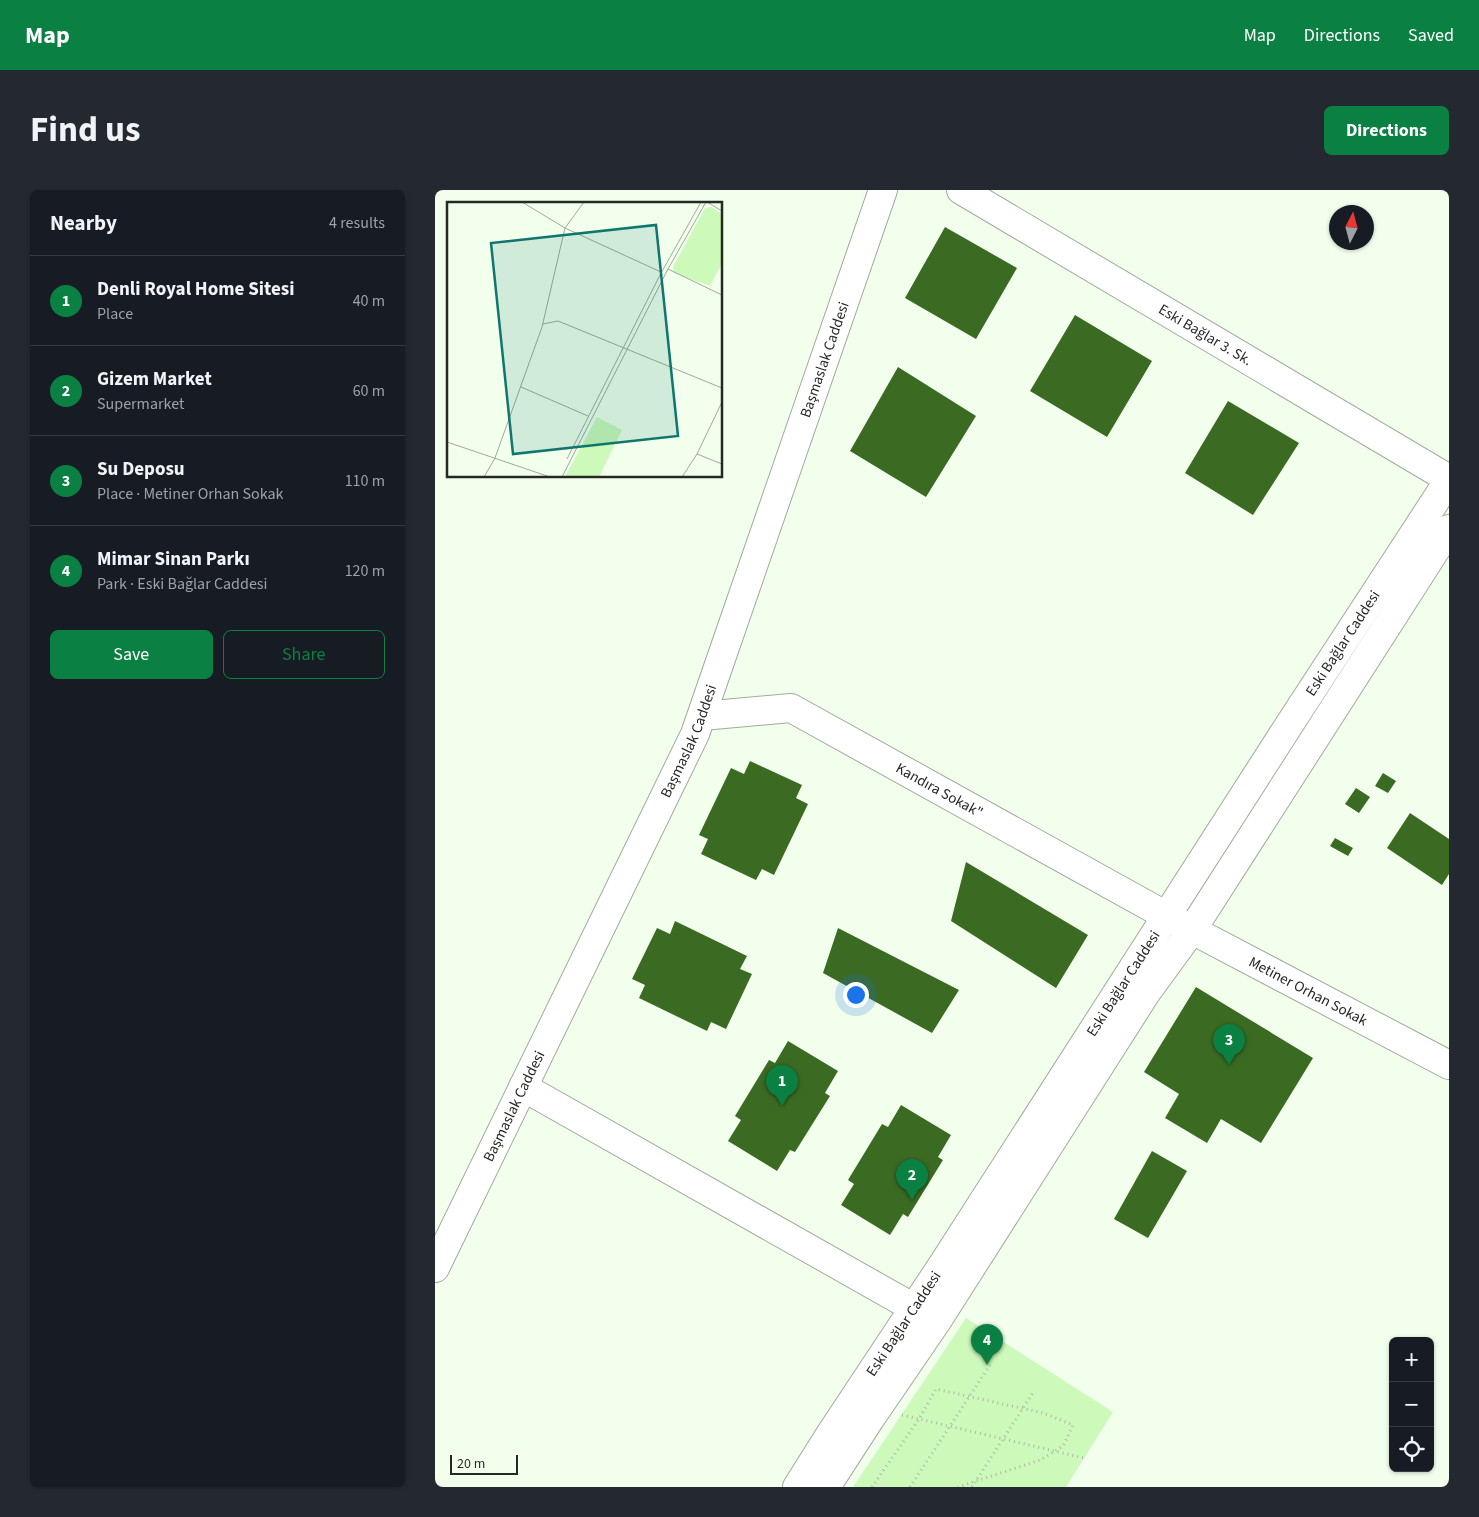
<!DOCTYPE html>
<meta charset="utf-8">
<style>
:root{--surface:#171b24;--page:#242831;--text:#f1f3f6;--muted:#9ea1a6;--line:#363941;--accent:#0b8043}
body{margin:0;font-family:"Source Sans 3",sans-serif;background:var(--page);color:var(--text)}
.controls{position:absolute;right:15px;bottom:15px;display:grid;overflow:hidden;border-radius:8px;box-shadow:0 1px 4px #0004}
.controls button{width:45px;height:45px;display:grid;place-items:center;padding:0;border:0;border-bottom:1px solid var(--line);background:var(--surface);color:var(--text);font:25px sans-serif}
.compass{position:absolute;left:894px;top:15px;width:45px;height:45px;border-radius:50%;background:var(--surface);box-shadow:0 1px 4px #0004;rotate:6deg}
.scale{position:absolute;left:15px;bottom:12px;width:68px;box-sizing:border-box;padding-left:5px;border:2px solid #242923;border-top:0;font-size:14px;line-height:18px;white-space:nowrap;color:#242923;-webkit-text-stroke:4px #f2ffed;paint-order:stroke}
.you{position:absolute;left:420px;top:804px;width:18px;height:18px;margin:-12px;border:4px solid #fff;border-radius:50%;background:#1a73e8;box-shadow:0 0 0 8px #1a73e833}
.badge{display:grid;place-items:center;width:32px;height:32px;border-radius:50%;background:var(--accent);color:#fff;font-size:16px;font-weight:700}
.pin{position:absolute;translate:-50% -41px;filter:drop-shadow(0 1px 2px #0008)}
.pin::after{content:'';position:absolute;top:26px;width:18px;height:15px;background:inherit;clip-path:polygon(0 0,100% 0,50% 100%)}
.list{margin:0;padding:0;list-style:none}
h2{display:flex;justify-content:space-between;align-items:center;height:65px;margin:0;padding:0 20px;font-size:21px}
h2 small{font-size:16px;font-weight:400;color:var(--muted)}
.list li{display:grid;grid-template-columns:32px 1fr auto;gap:15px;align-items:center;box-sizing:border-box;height:90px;padding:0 20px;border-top:1px solid var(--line)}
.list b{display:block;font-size:19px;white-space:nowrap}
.list p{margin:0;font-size:16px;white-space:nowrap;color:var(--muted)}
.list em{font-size:16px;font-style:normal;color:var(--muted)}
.actions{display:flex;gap:10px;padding:15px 20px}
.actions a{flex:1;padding:11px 0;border:1px solid var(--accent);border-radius:8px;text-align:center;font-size:18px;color:var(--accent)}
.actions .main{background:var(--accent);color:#fff}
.icon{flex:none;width:28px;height:28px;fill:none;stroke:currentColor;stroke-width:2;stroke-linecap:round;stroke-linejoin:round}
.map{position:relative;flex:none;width:1014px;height:1297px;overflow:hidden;border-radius:8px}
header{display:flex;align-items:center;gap:30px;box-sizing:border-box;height:70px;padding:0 25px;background:var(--accent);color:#fff}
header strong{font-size:24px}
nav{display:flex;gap:28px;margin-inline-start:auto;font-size:18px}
.intro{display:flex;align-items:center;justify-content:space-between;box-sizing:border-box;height:120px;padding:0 30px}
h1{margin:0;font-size:35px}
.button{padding:12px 22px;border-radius:8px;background:var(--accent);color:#fff;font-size:18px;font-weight:700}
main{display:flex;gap:30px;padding:0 30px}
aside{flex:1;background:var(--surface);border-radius:8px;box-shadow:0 1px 4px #0004}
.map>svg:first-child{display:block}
.green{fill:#cdf9ba}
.building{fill:#3b6b22}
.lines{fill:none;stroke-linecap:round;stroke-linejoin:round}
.minor-casing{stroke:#9fab9b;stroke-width:30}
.path{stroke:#adb8aa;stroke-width:3;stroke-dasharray:1 4;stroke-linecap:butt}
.minor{stroke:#fff;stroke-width:28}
.labels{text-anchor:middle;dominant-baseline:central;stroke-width:5;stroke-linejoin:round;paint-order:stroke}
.street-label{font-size:15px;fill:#242923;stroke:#f2ffed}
.inset-road{fill:none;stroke:#a0a99c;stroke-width:1}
.view{fill:#0f766e;fill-opacity:0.15;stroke:#0f766e;stroke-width:2.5}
.inset-edge{fill:none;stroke:#242923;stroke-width:2.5}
</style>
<header>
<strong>Map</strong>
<nav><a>Map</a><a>Directions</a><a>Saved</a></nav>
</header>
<div class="intro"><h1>Find us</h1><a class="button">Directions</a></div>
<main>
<aside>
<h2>Nearby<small>4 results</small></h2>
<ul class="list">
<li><span class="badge">1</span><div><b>Denli Royal Home Sitesi</b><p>Place</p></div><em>40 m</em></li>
<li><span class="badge">2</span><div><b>Gizem Market</b><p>Supermarket</p></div><em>60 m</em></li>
<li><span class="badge">3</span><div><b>Su Deposu</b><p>Place · Metiner Orhan Sokak</p></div><em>110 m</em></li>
<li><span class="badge">4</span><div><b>Mimar Sinan Parkı</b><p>Park · Eski Bağlar Caddesi</p></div><em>120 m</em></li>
</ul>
<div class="actions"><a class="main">Save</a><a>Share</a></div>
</aside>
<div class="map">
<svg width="1014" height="1297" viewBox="0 0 1014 1297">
<rect width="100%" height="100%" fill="#f2ffed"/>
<path class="green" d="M531 1128 678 1222 631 1297H418Z"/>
<path class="building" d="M510 37 582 78 541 149 470 108Z
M640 125 717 171 672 247 595 201Z
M463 177 541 226 491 307 415 261Z
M793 211 864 253 818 325 750 283Z
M315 571 367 595 361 608 373 614 339 685 327 679 321 690 266 664 273 649 264 645 296 578 309 584Z
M948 583 961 591 953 603 940 596Z
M921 598 935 607 924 623 910 614Z
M975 623 1014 649V684L1007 695 952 658Z
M900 648 918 658 913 666 895 656Z
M531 672 653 745 621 798 516 731Z
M240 731 312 766 305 779 317 784 291 839 276 832 272 841 204 808 210 795 197 789 222 738 235 744Z
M403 738 524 800 497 843 388 783Z
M761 797 878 868 826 953 786 929 772 953 730 928 744 904 709 882Z
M353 851 403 881 390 903 395 906 360 962 355 960 342 981 293 951 306 930 300 926 334 870 340 873Z
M466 915 516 945 503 967 508 970 473 1027 468 1024 455 1045 406 1015 419 994 413 990 447 934 453 937Z
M717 961 752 981 713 1048 679 1029Z"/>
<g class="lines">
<defs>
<g id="minor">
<path id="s1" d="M526 0 1014 289"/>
<path id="s2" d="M267 526 356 518 757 740 1014 875"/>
<path d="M88 897 479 1118"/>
<path id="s3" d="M0 1078 260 544 448 0"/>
<path id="s4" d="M362 1297 396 1243 508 1074 856 532 1014 290"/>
<path d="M391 1297 435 1229 504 1128 711 803 757 740 1014 339"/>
</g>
</defs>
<use href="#minor" class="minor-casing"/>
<path class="path" d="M467 1225 649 1268
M437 1297 484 1229 501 1199 608 1223 638 1235 628 1256 605 1270 523 1297
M475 1297 555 1175
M537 1297 599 1201"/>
<use href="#minor" class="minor"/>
</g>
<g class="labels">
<g class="street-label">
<text stroke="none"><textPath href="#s1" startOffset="284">Eski Bağlar 3. Sk.</textPath></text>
<text stroke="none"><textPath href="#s3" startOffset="990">Başmaslak Caddesi</textPath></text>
<text stroke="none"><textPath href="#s4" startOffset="1005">Eski Bağlar Caddesi</textPath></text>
<text stroke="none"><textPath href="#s3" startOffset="585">Başmaslak Caddesi</textPath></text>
<text stroke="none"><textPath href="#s2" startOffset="259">Kandıra Sokak"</textPath></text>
<text stroke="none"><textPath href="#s4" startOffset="600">Eski Bağlar Caddesi</textPath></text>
<text stroke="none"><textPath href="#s2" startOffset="679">Metiner Orhan Sokak</textPath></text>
<text stroke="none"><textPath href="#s3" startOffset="180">Başmaslak Caddesi</textPath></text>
<text stroke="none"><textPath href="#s4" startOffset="195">Eski Bağlar Caddesi</textPath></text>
</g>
</g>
<g transform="translate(12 12)">
<rect width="275" height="275" fill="#f2ffed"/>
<path d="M264 5 275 12V61L263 84 227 71 226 65 258 6ZM150 215 175 228 152 275H118Z" fill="#cdf9ba"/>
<path class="inset-road" d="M75 0 118 26 214 70M260 0 275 9M221 67 275 93M96 122 111 119 275 186M74 185 141 214M0 240 103 275M250 252 275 262M120 257 213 73 254 0M37 275 48 256 95 125 118 26 137 0M115 275 221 67 259 0M235 275 250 252 275 200"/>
<path class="view" d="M209 23 231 234 66 252 44 41Z"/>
<rect width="275" height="275" class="inset-edge"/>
</g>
</svg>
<div class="controls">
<button>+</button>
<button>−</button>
<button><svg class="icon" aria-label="locate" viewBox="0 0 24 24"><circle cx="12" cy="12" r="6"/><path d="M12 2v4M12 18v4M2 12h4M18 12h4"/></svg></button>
</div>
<svg class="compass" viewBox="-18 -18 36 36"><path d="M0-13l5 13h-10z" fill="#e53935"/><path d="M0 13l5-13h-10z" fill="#9ea1a6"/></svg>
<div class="scale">20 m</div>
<div class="you"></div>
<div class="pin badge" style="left:347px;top:916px">1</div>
<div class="pin badge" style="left:477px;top:1010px">2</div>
<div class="pin badge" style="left:794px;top:875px">3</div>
<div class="pin badge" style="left:552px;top:1175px">4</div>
</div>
</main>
